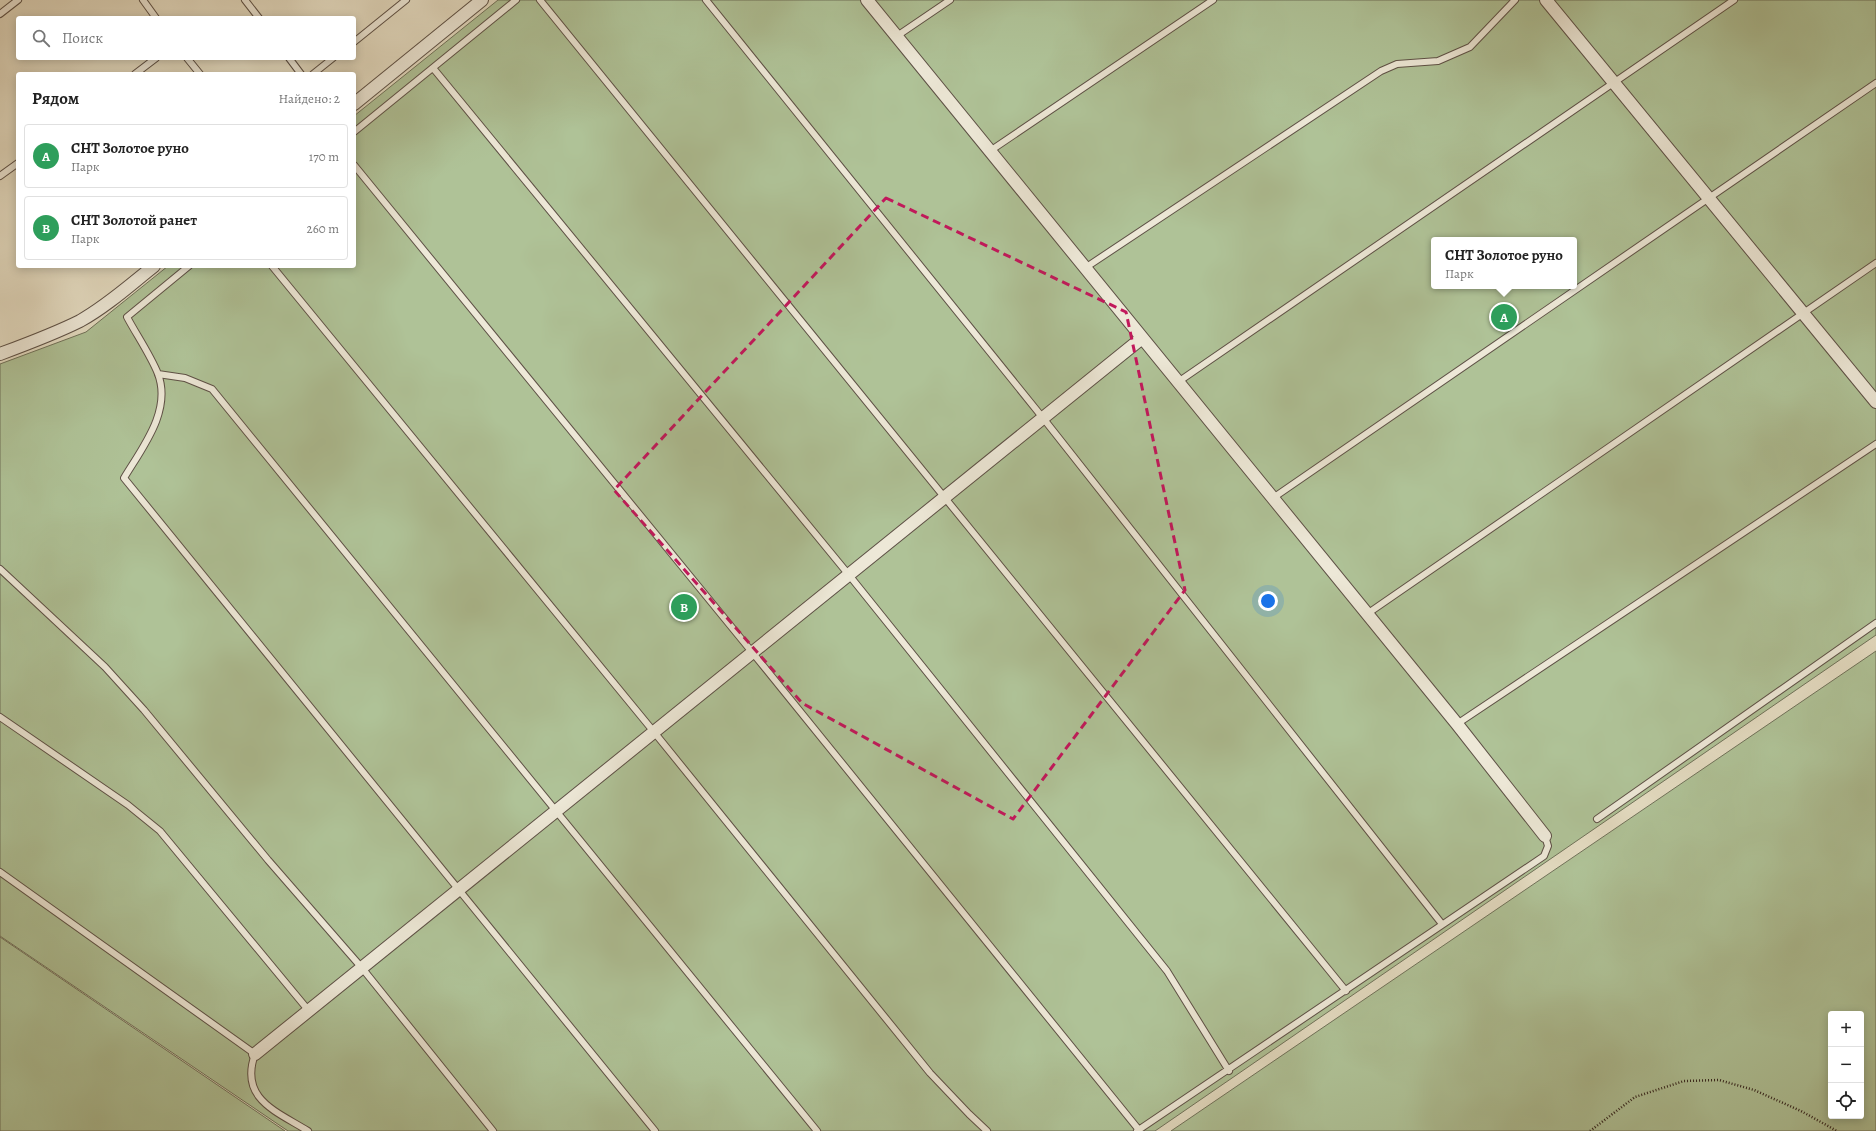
<!DOCTYPE html>
<html lang="ru">
<meta charset="utf-8">
<style>
:root{--surface:#fff;--page:#f6f6f6;--text:#222;--muted:#767676;--line:#e0e0e0;--accent:#b45309}
body{margin:0;font-family:Alegreya,serif;background:var(--page);color:var(--text)}
.controls{position:absolute;right:12px;bottom:12px;display:grid;overflow:hidden;border-radius:4px;box-shadow:0 2px 10px #0003}
.controls button{width:36px;height:36px;display:grid;place-items:center;padding:0;border:0;border-bottom:1px solid var(--line);background:var(--surface);color:var(--text);font:20px sans-serif}
.you{position:absolute;left:1268px;top:601px;width:14px;height:14px;margin:-10px;border:3px solid #fff;border-radius:50%;background:#1a73e8;box-shadow:0 0 0 6px #1a73e833}
.badge{display:grid;place-items:center;width:26px;height:26px;border-radius:50%;background:var(--accent);color:#fff;font-size:13px;font-weight:700}
.pin{position:absolute;translate:-50% -50%;border:2px solid #fff;box-shadow:0 1px 4px #0006}
.popup{position:absolute;left:1431px;top:237px;width:146px;height:52px;box-sizing:border-box;display:grid;place-content:center;border-radius:4px;background:var(--surface);filter:drop-shadow(0 1px 3px #0005);font-size:13px;white-space:nowrap;color:var(--muted)}
.popup b{font-size:15px;color:var(--text)}
.popup::after{content:'';position:absolute;left:50%;top:100%;margin-left:-8px;border:8px solid transparent;border-top-color:var(--surface)}
.list{margin:0;padding:0;list-style:none}
h2{display:flex;justify-content:space-between;align-items:center;height:52px;margin:0;padding:0 16px;font-size:17px}
h2 small{font-size:13px;font-weight:400;color:var(--muted)}
.list li{display:grid;grid-template-columns:26px 1fr auto;gap:12px;align-items:center;box-sizing:border-box;height:64px;margin:0 8px 8px;padding:0 8px;border:1px solid var(--line);border-radius:4px}
.list b{display:block;font-size:15px;white-space:nowrap}
.list p{margin:0;font-size:13px;white-space:nowrap;color:var(--muted)}
.list em{font-size:13px;font-style:normal;color:var(--muted)}
.icon{flex:none;width:22px;height:22px;fill:none;stroke:currentColor;stroke-width:2;stroke-linecap:round;stroke-linejoin:round}
.map{position:relative;flex:none;width:1876px;height:1131px;overflow:hidden}
.search{position:absolute;background:var(--surface);box-shadow:0 2px 10px #0003;left:16px;top:16px;width:340px;height:44px;display:flex;align-items:center;gap:10px;box-sizing:border-box;padding:0 14px;border-radius:4px;color:var(--muted);font-size:15px}
.panel{position:absolute;background:var(--surface);box-shadow:0 2px 10px #0003;left:16px;top:72px;width:340px;height:196px;border-radius:4px}
.map>svg:first-child{display:block}
.green{fill:#afc297;stroke:#70725a;fill-rule:evenodd}
.lines{fill:none;stroke-linecap:round;stroke-linejoin:round}
.service-casing{stroke:#5e5146;stroke-width:8}
.minor-casing{stroke:#5e5146;stroke-width:14}
.path{stroke:#31231d;stroke-width:2.5;stroke-dasharray:1 2;stroke-linecap:butt}
.service{stroke:#ede8d7;stroke-width:6}
.minor{stroke:#ede8d7;stroke-width:12}
.marked{fill:none;stroke:#c2185b;stroke-width:3;stroke-dasharray:8 5;stroke-linejoin:round}
</style>
<div class="map">
<svg width="1876" height="1131" viewBox="0 0 1876 1131">
<rect width="100%" height="100%" fill="#e4dcc2"/>
<filter id="stains"><feTurbulence type="fractalNoise" baseFrequency=".005" numOctaves="4"/><feColorMatrix values="0 0 0 0 .2 0 0 0 0 .09 0 0 0 0 .02 0 0 0 .5 -.17"/></filter>
<radialGradient id="worn" r=".72"><stop offset=".6" stop-color="#630" stop-opacity="0"/><stop offset="1" stop-color="#630" stop-opacity=".3"/></radialGradient>
<path class="green" d="M498 0H1876V635L1155 1131H288L0 936V364L86 332 168 266H354V116ZM1434 240H1574V286H1434Z
M1876 651V1131H1171ZM1831 1014H1861V1116H1831Z
M0 937 285 1131H0Z"/>
<g class="lines">
<defs>
<path id="service" d="M143 0 156 18
M245 0 259 18
M540 0 1346 991
M706 0 1043 418 1442 924
M0 14 18 0
M897 36 950 0
M354 42 406 0
M187 58 200 74
M289 58 301 74
M433 68 849 575 1167 971 1229 1071
M135 74 156 58
M313 74 333 58
M354 132 516 0
M990 151 1213 0
M354 165 752 652 1139 1130
M0 176 18 163
M189 266 127 317C136 334 151 356 158 374 172 411 142 448 124 478L655 1131
M272 266 654 732 930 1073 969 1114 987 1131
M1085 268 1381 71 1397 64 1438 61 1470 47 1515 0
M158 374 185 378 212 389 817 1131
M1178 382 1734 0
M1273 498 1876 83
M0 569 105 667 144 710 268 860 362 968 493 1131
M1367 614 1876 263
M0 717 128 805 160 831 309 1011
M1457 724 1876 444
M1597 819 1876 623
M0 872 255 1054C239 1099 276 1111 308 1131
M1137 1131 1544 856 1548 846 1545 836"/>
<path id="minor" d="M867 0 1457 724 1545 836
M1546 0 1876 402
M354 104 482 0
M0 354C27 344 54 334 80 321 107 306 130 285 154 266
M255 1054 1142 338"/>
</defs>
<use href="#service" class="service-casing"/>
<use href="#minor" class="minor-casing"/>
<path class="path" d="M1590 1131 1635 1097 1684 1081 1719 1080 1754 1090 1801 1111 1837 1131"/>
<use href="#service" class="service"/>
<use href="#minor" class="minor"/>
</g>
<path class="marked" d="M886 198 1126 312 1185 590 1013 819 802 703 614 490Z"/>
<rect width="100%" height="100%" filter="url(#stains)"/>
<rect width="100%" height="100%" fill="url(#worn)"/>
</svg>
<div class="controls">
<button>+</button>
<button>−</button>
<button><svg class="icon" aria-label="locate" viewBox="0 0 24 24"><circle cx="12" cy="12" r="6"/><path d="M12 2v4M12 18v4M2 12h4M18 12h4"/></svg></button>
</div>
<div class="you"></div>
<div class="pin badge" style="left:1504px;top:317px;background:#2e9e5b">A</div>
<div class="popup"><b>СНТ Золотое руно</b>Парк</div>
<div class="pin badge" style="left:684px;top:607px;background:#2e9e5b">B</div>
<div class="search"><svg class="icon" aria-label="search" viewBox="0 0 24 24"><circle cx="10" cy="10" r="6"/><path d="M15 15l6 6"/></svg>Поиск</div>
<section class="panel">
<h2>Рядом<small>Найдено: 2</small></h2>
<ul class="list">
<li><span class="badge" style="background:#2e9e5b">A</span><div><b>СНТ Золотое руно</b><p>Парк</p></div><em>170 m</em></li>
<li><span class="badge" style="background:#2e9e5b">B</span><div><b>СНТ Золотой ранет</b><p>Парк</p></div><em>260 m</em></li>
</ul>
</section>
</div>
